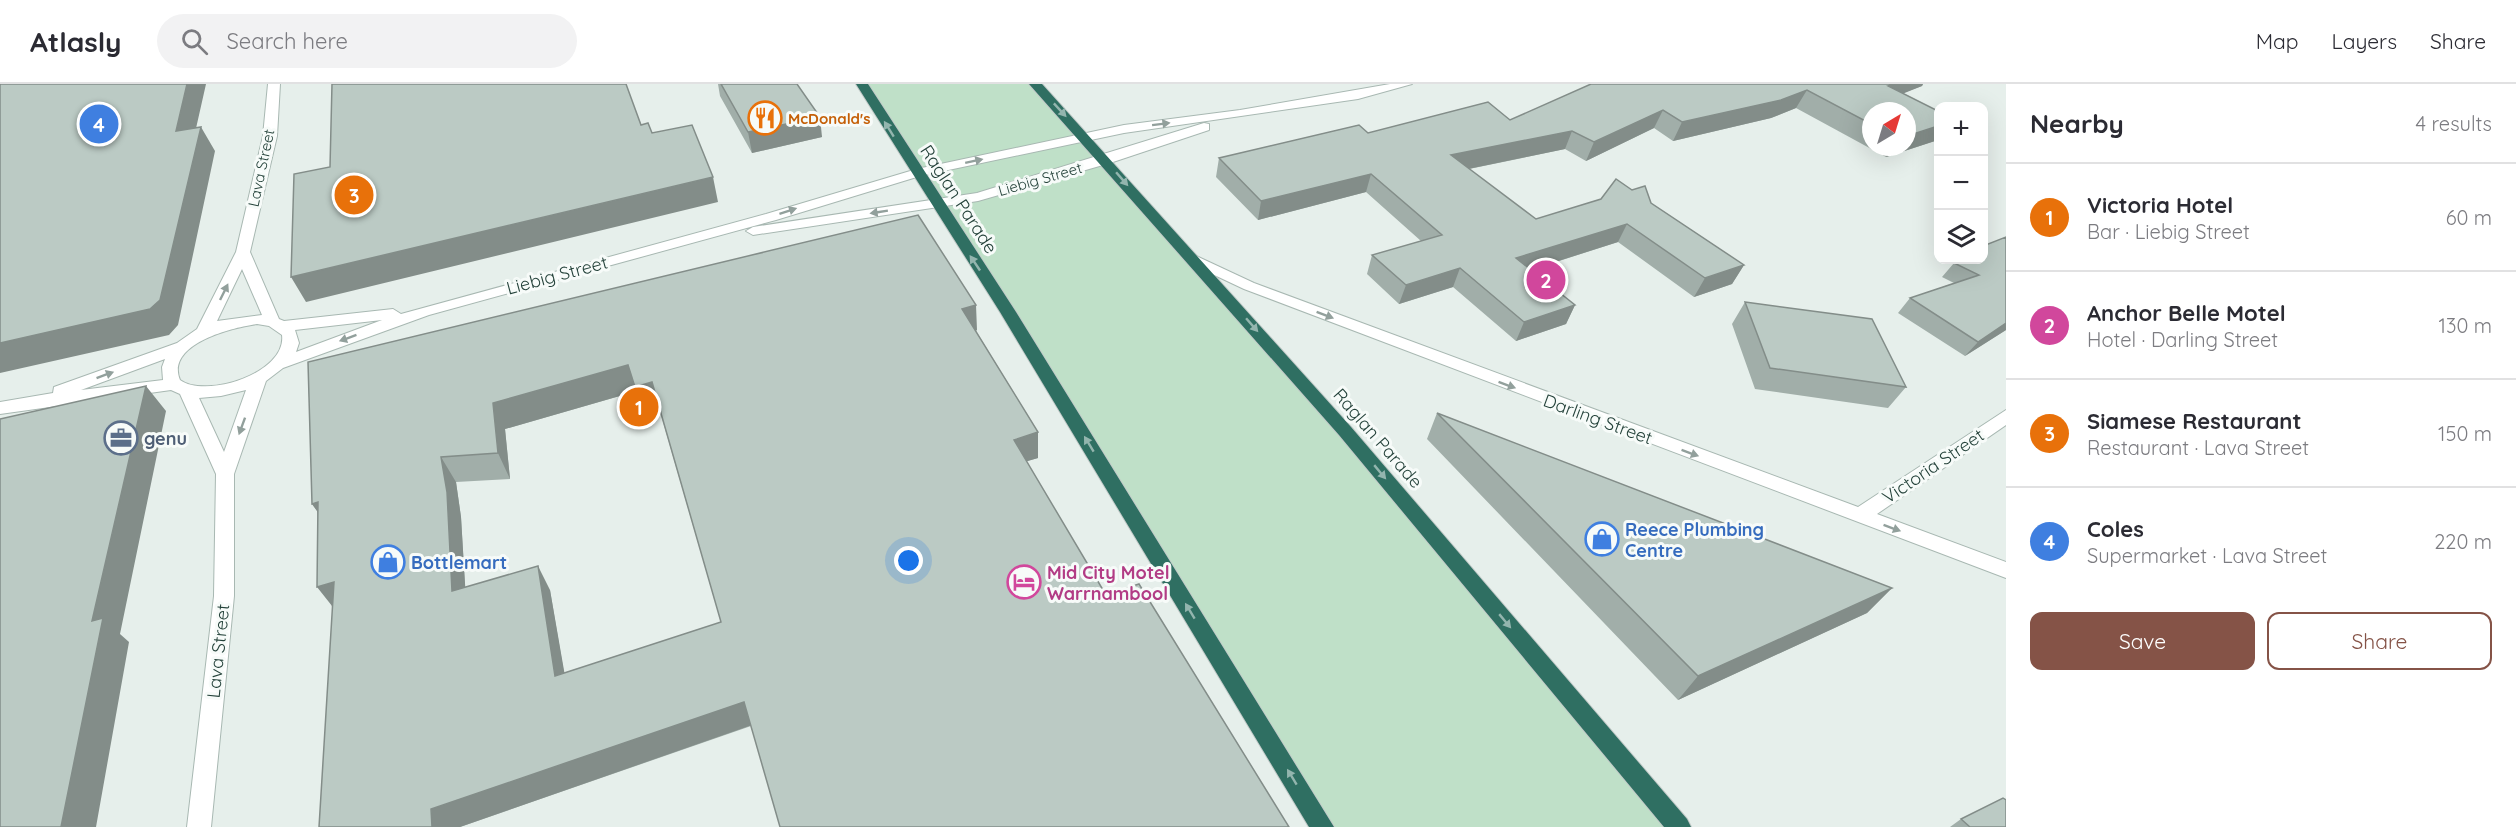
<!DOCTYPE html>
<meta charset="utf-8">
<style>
:root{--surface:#fff;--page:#f2f2f3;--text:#2b2b33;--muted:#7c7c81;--line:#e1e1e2;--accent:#855347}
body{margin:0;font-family:Quicksand,sans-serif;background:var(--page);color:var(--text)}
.controls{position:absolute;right:18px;top:18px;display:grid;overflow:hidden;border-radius:12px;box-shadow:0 6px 24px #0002}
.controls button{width:54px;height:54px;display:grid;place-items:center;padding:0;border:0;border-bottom:2px solid var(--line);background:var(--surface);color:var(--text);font:30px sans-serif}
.compass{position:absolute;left:1862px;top:18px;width:54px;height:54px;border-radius:50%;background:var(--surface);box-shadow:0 6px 24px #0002;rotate:38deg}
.you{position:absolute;left:909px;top:477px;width:21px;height:21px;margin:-15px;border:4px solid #fff;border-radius:50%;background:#1a73e8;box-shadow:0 0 0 9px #1a73e833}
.badge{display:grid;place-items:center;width:39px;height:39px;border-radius:50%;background:var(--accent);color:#fff;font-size:20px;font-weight:700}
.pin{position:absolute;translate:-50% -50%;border:3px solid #fff;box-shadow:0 2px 6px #0006}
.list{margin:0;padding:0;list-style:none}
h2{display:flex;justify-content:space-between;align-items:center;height:78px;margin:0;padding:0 24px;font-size:26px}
h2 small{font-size:20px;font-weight:400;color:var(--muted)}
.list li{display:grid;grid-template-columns:39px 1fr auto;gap:18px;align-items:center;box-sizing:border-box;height:108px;padding:0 24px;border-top:2px solid var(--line)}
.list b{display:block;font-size:22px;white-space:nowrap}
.list p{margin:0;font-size:20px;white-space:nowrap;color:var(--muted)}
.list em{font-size:20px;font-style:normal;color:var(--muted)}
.actions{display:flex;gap:12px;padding:18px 24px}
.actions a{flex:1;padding:14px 0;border:2px solid var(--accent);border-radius:12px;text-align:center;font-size:21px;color:var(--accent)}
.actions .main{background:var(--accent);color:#fff}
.icon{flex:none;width:33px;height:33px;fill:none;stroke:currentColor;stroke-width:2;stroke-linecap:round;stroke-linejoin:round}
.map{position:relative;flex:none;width:2006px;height:743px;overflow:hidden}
header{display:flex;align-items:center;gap:36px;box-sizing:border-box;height:84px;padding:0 30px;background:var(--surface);border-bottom:2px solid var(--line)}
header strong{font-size:28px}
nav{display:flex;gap:33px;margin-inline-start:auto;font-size:21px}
.search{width:420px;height:54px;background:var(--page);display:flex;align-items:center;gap:15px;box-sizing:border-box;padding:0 21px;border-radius:33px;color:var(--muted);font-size:22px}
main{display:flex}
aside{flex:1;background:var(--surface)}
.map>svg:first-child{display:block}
.green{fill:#bfe0c8}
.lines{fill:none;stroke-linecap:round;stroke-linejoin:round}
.minor-casing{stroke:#a8b8b2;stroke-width:2}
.highway-casing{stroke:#c2cac8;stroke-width:2}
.minor{fill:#fff;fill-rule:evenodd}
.highway{fill:#2f6f62;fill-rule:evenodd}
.wall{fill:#a1aea9;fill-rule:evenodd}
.shaded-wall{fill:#838d89}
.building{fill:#bbcac4;stroke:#838d89;stroke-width:1.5;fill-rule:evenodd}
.oneway{fill:#93b5ae}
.oneway2{fill:#92a09c}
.labels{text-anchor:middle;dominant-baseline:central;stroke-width:6;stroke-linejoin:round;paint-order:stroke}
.far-food-label{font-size:15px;font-weight:bold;fill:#c56008;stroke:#f7fbf9;text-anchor:start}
.far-street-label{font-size:15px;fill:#24423a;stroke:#f7fbf9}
.street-label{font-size:18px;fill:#24423a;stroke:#f7fbf9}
.service-label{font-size:18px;font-weight:bold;fill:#4e5e75;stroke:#f7fbf9;text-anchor:start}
.shop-label{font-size:18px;font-weight:bold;fill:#366cbe;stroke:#f7fbf9;text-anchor:start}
.hotel-label{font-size:18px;font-weight:bold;fill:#b23c85;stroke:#f7fbf9;text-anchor:start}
</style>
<header>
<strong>Atlasly</strong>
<div class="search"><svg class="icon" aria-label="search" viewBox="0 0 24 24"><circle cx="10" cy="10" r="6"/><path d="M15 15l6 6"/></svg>Search here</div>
<nav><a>Map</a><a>Layers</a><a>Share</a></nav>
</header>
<main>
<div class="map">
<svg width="2006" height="743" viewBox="0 0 2006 743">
<rect width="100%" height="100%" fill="#e6efeb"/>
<path class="green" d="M862 0H1034L1083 52 1678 743H1322Z"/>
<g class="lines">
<defs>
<path id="minor" d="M268 0H280L277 52 250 168 279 235 284 237 393 225 401 230 766 130 917 85 1124 41 1240 26 1390 0H1412L1358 15 1124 49 920 92 776 136 429 231 283 284 266 297 234 390V512L211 743H187L214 512 216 390 180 310 171 306 0 330V318L53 309 54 303 177 259 197 245 236 168 263 52ZM242 185 262 231 217 237ZM382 236 296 268 299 259 295 246ZM257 240 269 242 282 251C287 289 206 315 180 296 165 260 233 243 257 240ZM165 275 162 283 163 296 81 306ZM246 306 224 368 199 314 221 312Z
M1204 39 1209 40V46L1110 79 978 117 753 151 746 147 753 143 977 109Z
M1194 171 1254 199 1858 423 2006 326V341L1877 430 2006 478V494L1244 205 1189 179 1187 176Z"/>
<path id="highway" d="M856 0H868L1016 228 1334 743H1309L1000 228Z
M1029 0H1042L1351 343 1687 735 1691 743H1664L1339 351Z"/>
</defs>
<use href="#minor" class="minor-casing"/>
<use href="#highway" class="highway-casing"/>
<use href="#minor" class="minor"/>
<use href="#highway" class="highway"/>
</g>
<path class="wall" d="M718 0H797L822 53 752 69 720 12Z
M1591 0H1923L1922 2 1903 9 1938 27V56L1886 73 1796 24 1771 34 1673 57 1654 44 1586 77 1565 65 1469 85 1536 135 1601 115 1616 95 1632 106 1645 102 1651 119 1744 181 1732 200 1694 213 1618 158 1531 186 1575 221 1566 240 1516 257 1453 203 1399 220 1367 190 1372 171 1421 157 1366 108 1258 136 1216 93 1219 74 1359 41 1368 49 1488 18 1510 36ZM1871 27H1907V63H1871Z
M1983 176 2006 246 1965 272 1898 229 1910 214 1954 199 1942 193 1954 179Z
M1745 218 1906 303 1888 324 1755 305 1732 240Z
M977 246 976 247 1038 348V374L1027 377 751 642 460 743 332 523 317 427 312 420 308 278ZM637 307 644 328 659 324 721 538 564 589 550 506 465 503 461 433 456 398 510 395 505 345Z
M1437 329 1892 504 1867 529 1678 616 1427 355Z
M1961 735 2006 743H1950Z"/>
<path class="shaded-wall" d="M187 0H206L190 71 176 47Z
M1894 0H1923L1922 2 1877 20 1888 2Z
M1807 6 1796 24 1771 34 1673 57 1682 38Z
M1663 26 1654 44 1586 77 1594 58Z
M820 33 822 53 752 69 748 48Z
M1938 42V56L1886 73 1893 63H1907V52Z
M201 43 215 67 178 241 169 251 0 289V259Z
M1572 47 1565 65 1444 90 1451 71Z
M1371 90 1366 108 1258 136 1261 117Z
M713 93 718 118 306 218 291 193Z
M1627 140 1618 158 1508 193 1516 174Z
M1744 181 1732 200 1694 213 1705 194Z
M1460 184 1453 203 1399 220 1406 201Z
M976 221 977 246 963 250 962 225Z
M1575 221 1566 240 1516 257 1524 238Z
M2006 239V246L1965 272 1978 258Z
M628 281 652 298 660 324 644 328 637 307 505 345 510 395 498 369 493 319Z
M146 302 166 327 120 550 129 558 96 743H61L92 537Z
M1038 348V374L1014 381V356Z
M441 373 456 398 461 433 467 532 452 507Z
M318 418 330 445 312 420Z
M538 482 550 506 569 615 555 592Z
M334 498 336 527 317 503Z
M1892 504 1867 529 1678 616 1698 592Z
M744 618 752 641 460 743H432L431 725Z"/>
<path class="building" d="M0 0H187L176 47 201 43 160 216 150 225 0 259Z
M332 0H626L641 41 648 39 652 49 692 41 713 93 291 193 294 90 330 83Z
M721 0H797L820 33 748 48Z
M1591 0H1894L1888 2 1938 27V42L1907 52V27H1871V40L1807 6 1781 16 1682 38 1663 26 1594 58 1572 47 1451 71 1536 135 1601 115 1616 95 1632 106 1645 102 1651 119 1744 181 1705 194 1627 140 1516 174 1575 221 1524 238 1460 184 1406 201 1372 171 1442 151 1371 90 1261 117 1219 74 1359 41 1368 49 1488 18 1510 36Z
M918 131 976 221 962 225 1038 348 1014 356 1106 511 1139 500 1289 743H780L744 618 431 725 432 743H319L334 498 317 503 318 418 312 420 308 278ZM628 281 635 303 652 298 721 538 555 592 538 482 452 507 447 408 441 373 498 369 493 319Z
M2006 153V239L1978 258 1910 214 1979 191 1954 179 1960 176H1983V162Z
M1745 218 1872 235 1906 303 1770 284Z
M146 302 92 537 103 534 61 743H0V335Z
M1437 329 1892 504 1698 592Z
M2003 714 2006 716V743H1970L1961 735Z"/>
<defs><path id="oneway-solid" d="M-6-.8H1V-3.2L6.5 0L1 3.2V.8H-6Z" transform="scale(1.5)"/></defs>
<g class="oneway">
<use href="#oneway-solid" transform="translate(1060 26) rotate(47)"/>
<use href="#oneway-solid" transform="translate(889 45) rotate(-122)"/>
<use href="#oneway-solid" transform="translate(1122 95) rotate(49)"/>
<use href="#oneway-solid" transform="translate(975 179) rotate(-124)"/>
<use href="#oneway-solid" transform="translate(1252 241) rotate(49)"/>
<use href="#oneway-solid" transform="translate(1089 360) rotate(-121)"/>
<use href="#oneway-solid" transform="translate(1380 388) rotate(50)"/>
<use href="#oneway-solid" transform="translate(1190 527) rotate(-121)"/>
<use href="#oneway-solid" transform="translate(1505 537) rotate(50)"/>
<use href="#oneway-solid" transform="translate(1292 693) rotate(-121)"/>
</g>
<g class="oneway2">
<use href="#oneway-solid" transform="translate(1161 40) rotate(-7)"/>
<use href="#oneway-solid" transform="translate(974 77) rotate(-12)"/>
<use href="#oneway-solid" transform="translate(788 127) rotate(-18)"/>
<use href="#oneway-solid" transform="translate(879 128) rotate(171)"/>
<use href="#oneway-solid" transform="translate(224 208) rotate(-64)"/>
<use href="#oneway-solid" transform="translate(1325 231) rotate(21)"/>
<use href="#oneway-solid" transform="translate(348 254) rotate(160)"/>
<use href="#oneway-solid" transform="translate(105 291) rotate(-20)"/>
<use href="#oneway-solid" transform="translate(1507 301) rotate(20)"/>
<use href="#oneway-solid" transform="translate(242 342) rotate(110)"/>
<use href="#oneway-solid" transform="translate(1690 369) rotate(20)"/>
<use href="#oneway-solid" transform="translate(1892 444) rotate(20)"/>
</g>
<defs>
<symbol id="restaurant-ring" viewBox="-11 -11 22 22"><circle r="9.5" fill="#f7fbf9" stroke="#e8710a" stroke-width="1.5"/><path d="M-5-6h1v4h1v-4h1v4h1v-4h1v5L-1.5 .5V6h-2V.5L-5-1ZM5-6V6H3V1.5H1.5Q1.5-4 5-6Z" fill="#e8710a"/></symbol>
<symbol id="office-ring" viewBox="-11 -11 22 22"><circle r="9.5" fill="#f7fbf9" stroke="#5c6f8a" stroke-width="1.5"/><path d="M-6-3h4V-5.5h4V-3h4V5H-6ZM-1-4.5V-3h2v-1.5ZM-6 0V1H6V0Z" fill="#5c6f8a"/></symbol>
<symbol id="shop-ring" viewBox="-11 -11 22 22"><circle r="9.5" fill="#f7fbf9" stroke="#3f7fe0" stroke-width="1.5"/><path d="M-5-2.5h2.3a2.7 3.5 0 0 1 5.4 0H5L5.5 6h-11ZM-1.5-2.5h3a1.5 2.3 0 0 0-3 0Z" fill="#3f7fe0"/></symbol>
<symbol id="hotel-ring" viewBox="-11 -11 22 22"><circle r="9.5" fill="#f7fbf9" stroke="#d1479c" stroke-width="1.5"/><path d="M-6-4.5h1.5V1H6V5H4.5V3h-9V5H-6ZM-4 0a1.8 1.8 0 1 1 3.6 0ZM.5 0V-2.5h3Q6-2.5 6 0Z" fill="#d1479c"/></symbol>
</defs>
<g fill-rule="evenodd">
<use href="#restaurant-ring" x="746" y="15" width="38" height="38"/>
<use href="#office-ring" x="102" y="335" width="38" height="38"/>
<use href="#shop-ring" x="1583" y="436" width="38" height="38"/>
<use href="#shop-ring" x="369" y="459" width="38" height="38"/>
<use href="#hotel-ring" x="1005" y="479" width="38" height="38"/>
</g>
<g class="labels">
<g class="far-food-label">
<text x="788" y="34">McDonald's</text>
</g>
<g class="far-street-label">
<text transform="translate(261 84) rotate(-78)">Lava Street</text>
<text transform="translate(1040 95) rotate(-16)">Liebig Street</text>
</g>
<g class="street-label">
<text transform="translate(959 115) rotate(57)">Raglan Parade</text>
<text transform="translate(557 191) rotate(-15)">Liebig Street</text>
<text transform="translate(1598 335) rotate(20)">Darling Street</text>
<text transform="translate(1378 354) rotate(49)">Raglan Parade</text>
<text transform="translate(1933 382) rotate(-34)">Victoria Street</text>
<text transform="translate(218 567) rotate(-84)">Lava Street</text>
</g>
<g class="service-label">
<text x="144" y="354">genu</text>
</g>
<g class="shop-label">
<text x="1625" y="445">Reece Plumbing<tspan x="1625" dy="21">Centre</tspan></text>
<text x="411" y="478">Bottlemart</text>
</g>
<g class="hotel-label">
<text x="1047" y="488">Mid City Motel<tspan x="1047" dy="21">Warrnambool</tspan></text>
</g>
</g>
</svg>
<div class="controls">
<button>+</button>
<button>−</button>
<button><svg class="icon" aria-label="layers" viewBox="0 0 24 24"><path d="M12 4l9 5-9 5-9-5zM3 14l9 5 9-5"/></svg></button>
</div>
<svg class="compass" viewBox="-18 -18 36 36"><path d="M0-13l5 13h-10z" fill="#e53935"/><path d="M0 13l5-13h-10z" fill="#7c7c81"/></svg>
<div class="you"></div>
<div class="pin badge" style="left:639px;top:323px;background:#e8710a">1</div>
<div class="pin badge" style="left:1546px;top:196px;background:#d1479c">2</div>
<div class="pin badge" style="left:354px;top:111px;background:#e8710a">3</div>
<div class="pin badge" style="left:99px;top:40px;background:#3f7fe0">4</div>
</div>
<aside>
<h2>Nearby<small>4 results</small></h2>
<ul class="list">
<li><span class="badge" style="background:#e8710a">1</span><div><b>Victoria Hotel</b><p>Bar · Liebig Street</p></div><em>60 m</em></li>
<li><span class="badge" style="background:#d1479c">2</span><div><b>Anchor Belle Motel</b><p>Hotel · Darling Street</p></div><em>130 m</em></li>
<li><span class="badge" style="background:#e8710a">3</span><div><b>Siamese Restaurant</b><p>Restaurant · Lava Street</p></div><em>150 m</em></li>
<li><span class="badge" style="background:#3f7fe0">4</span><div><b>Coles</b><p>Supermarket · Lava Street</p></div><em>220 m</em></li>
</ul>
<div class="actions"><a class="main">Save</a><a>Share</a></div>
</aside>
</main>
